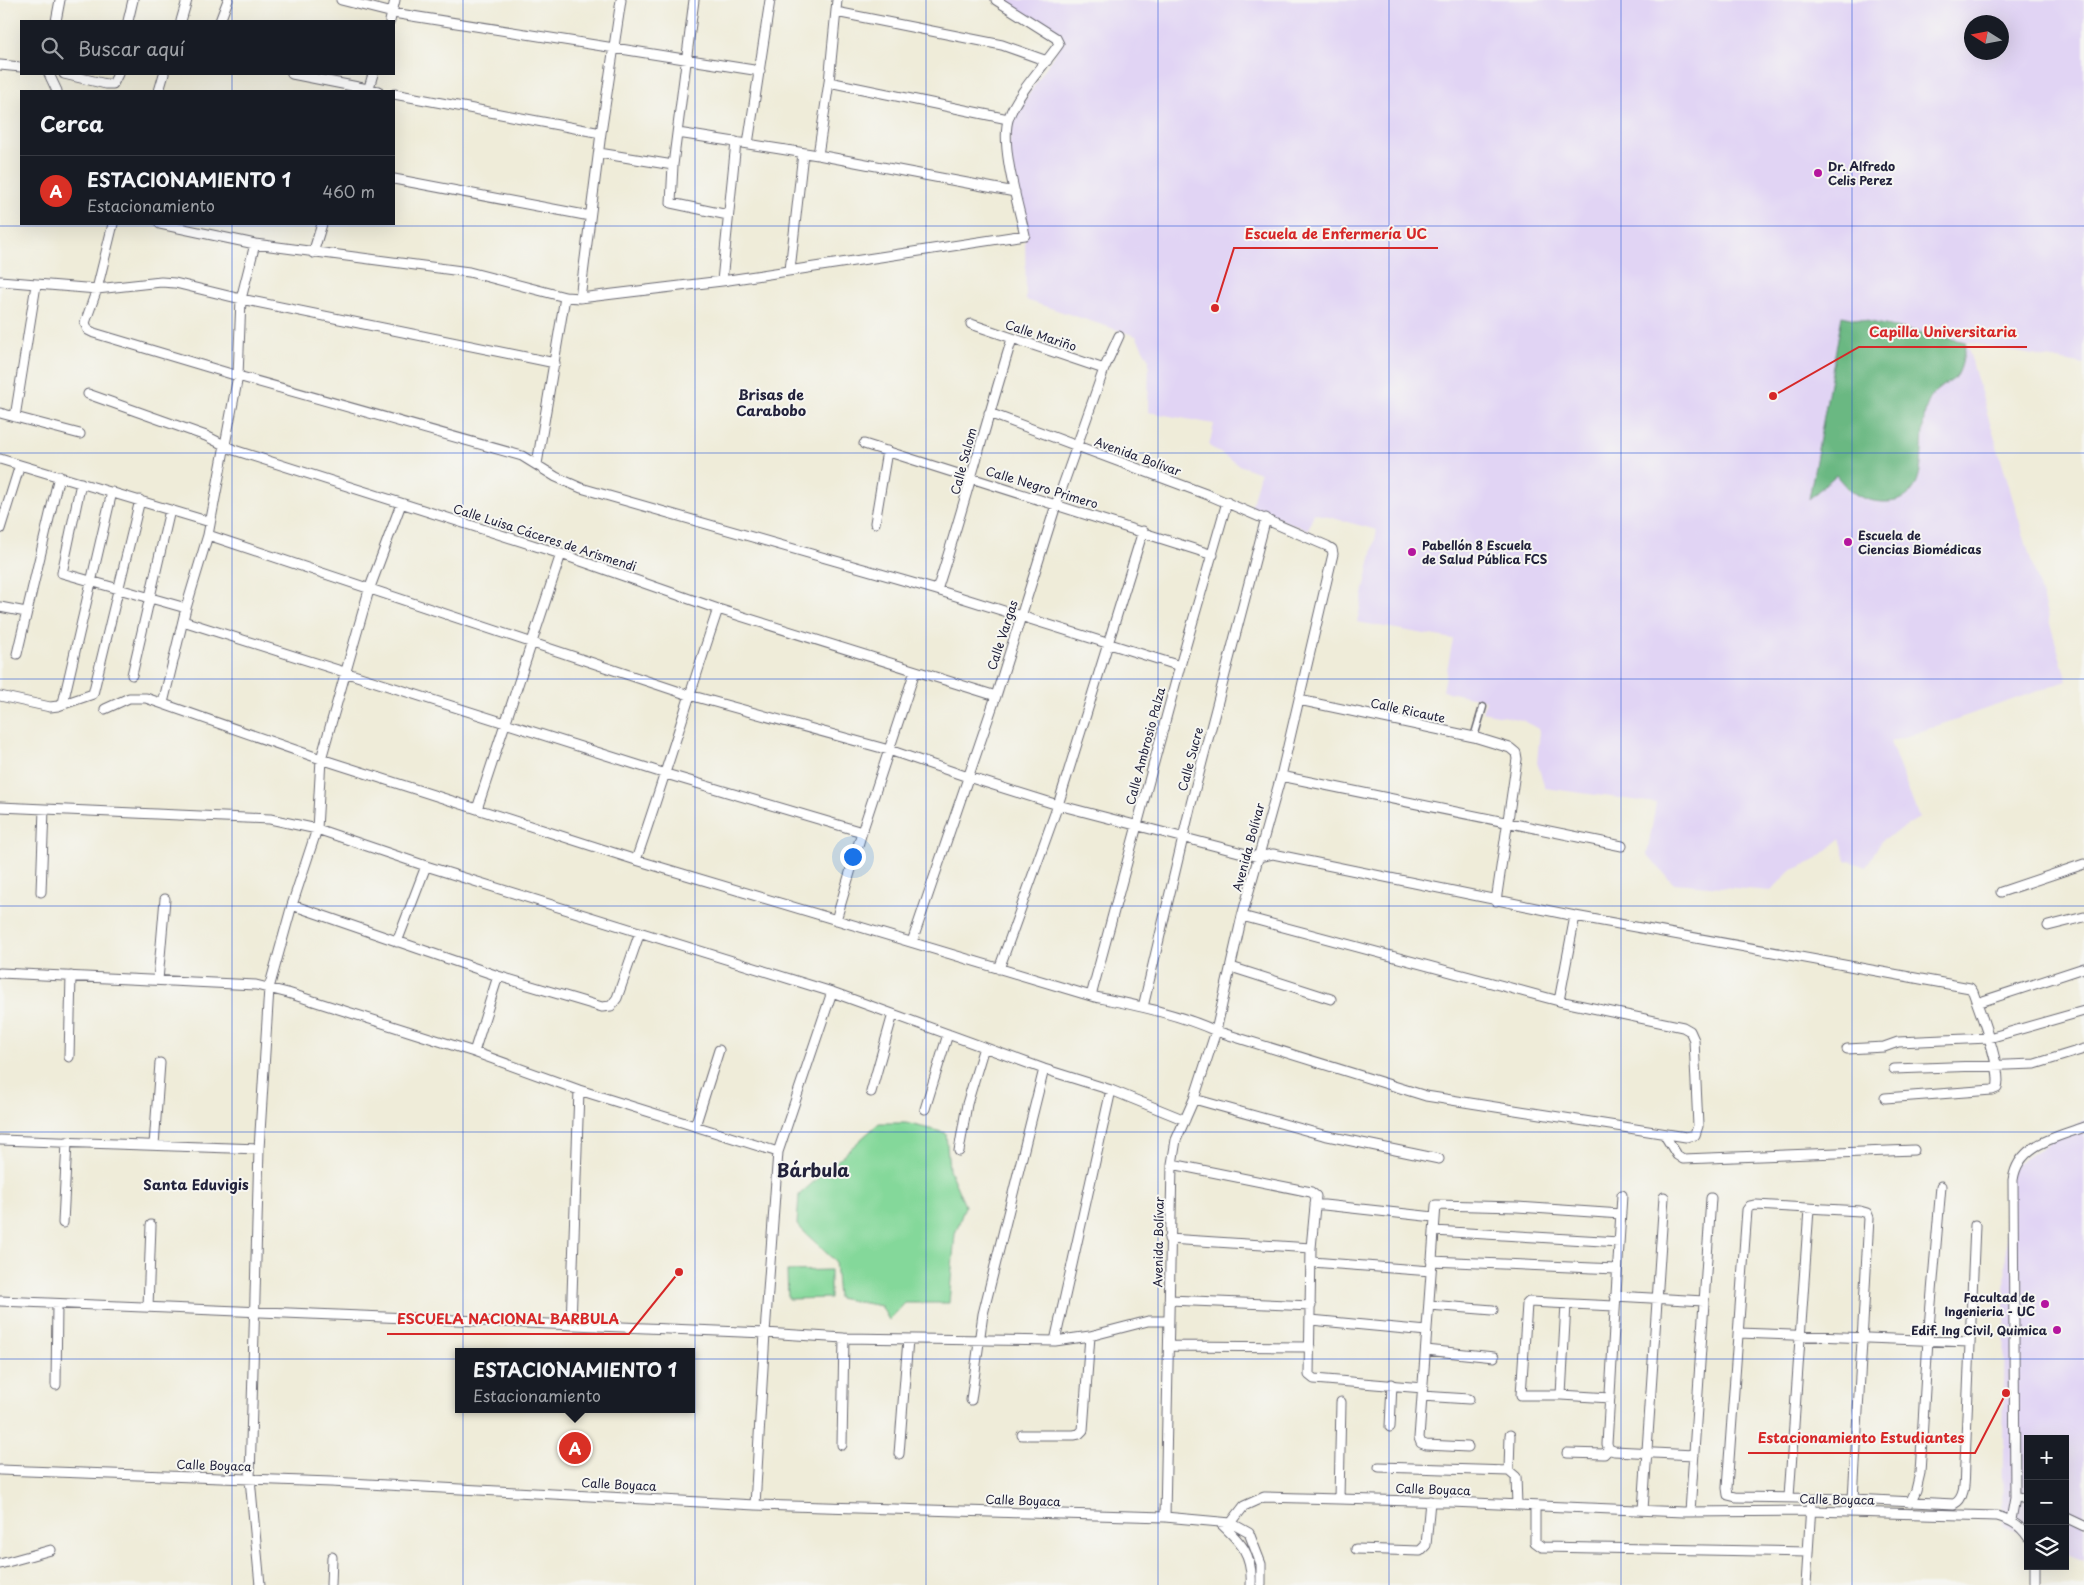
<!DOCTYPE html>
<html lang="es">
<meta charset="utf-8">
<style>
:root{--surface:#171b24;--page:#242831;--text:#f1f3f6;--muted:#9ea1a6;--line:#363941;--accent:#d93025}
body{margin:0;font-family:"Playpen Sans",sans-serif;background:var(--page);color:var(--text)}
.controls{position:absolute;right:15px;bottom:15px;display:grid;overflow:hidden;border-radius:0px;box-shadow:0 5px 20px #0002}
.controls button{width:45px;height:45px;display:grid;place-items:center;padding:0;border:0;border-bottom:1px solid var(--line);background:var(--surface);color:var(--text);font:25px sans-serif}
.compass{position:absolute;left:1964px;top:15px;width:45px;height:45px;border-radius:50%;background:var(--surface);box-shadow:0 5px 20px #0002;rotate:281deg}
.you{position:absolute;left:852px;top:856px;width:18px;height:18px;margin:-12px;border:4px solid #fff;border-radius:50%;background:#1a73e8;box-shadow:0 0 0 8px #1a73e833}
.badge{display:grid;place-items:center;width:32px;height:32px;border-radius:50%;background:var(--accent);color:#fff;font-size:16px;font-weight:700}
.pin{position:absolute;translate:-50% -50%;border:2px solid #fff;box-shadow:0 1px 5px #0006}
.popup{position:absolute;left:455px;top:1348px;width:240px;height:65px;box-sizing:border-box;display:grid;place-content:center;border-radius:0px;background:var(--surface);filter:drop-shadow(0 1px 4px #0005);font-size:16px;white-space:nowrap;color:var(--muted)}
.popup b{font-size:19px;color:var(--text)}
.popup::after{content:'';position:absolute;left:50%;top:100%;margin-left:-10px;border:10px solid transparent;border-top-color:var(--surface)}
.list{margin:0;padding:0;list-style:none}
h2{display:flex;justify-content:space-between;align-items:center;height:65px;margin:0;padding:0 20px;font-size:21px}
h2 small{font-size:16px;font-weight:400;color:var(--muted)}
.list li{display:grid;grid-template-columns:32px 1fr auto;gap:15px;align-items:center;box-sizing:border-box;height:70px;padding:0 20px;border-top:1px solid var(--line)}
.list b{display:block;font-size:19px;white-space:nowrap}
.list p{margin:0;font-size:16px;white-space:nowrap;color:var(--muted)}
.list em{font-size:16px;font-style:normal;color:var(--muted)}
.icon{flex:none;width:28px;height:28px;fill:none;stroke:currentColor;stroke-width:2;stroke-linecap:round;stroke-linejoin:round}
.map{position:relative;flex:none;width:2084px;height:1585px;overflow:hidden}
.search{position:absolute;background:var(--surface);box-shadow:0 5px 20px #0002;left:20px;top:20px;width:375px;height:55px;display:flex;align-items:center;gap:12px;box-sizing:border-box;padding:0 18px;border-radius:0px;color:var(--muted);font-size:19px}
.panel{position:absolute;background:var(--surface);box-shadow:0 5px 20px #0002;left:20px;top:90px;width:375px;height:135px;border-radius:0px}
.map>svg:first-child{display:block}
.built{fill:#e1d4f4;fill-rule:evenodd}
.green{fill:#84d89a;stroke:#537d6a}
.forest{fill:#6bb882;stroke:#466d5e}
.lines{fill:none;stroke-linecap:round;stroke-linejoin:round}
.pedestrian-casing{stroke:#6a6972;stroke-width:9}
.minor-casing{stroke:#6a6972;stroke-width:11}
.pedestrian{stroke:#fff;stroke-width:6}
.minor{stroke:#fff;stroke-width:9}
.grid{fill:none;stroke:#1d4ed8;stroke-width:1;stroke-opacity:0.55}
.poi-dot{fill:#b5179e;stroke:#f6f6f2;stroke-width:2}
.labels{text-anchor:middle;dominant-baseline:central;stroke-width:4;stroke-linejoin:round;paint-order:stroke}
.poi-label{font-size:12px;font-weight:bold;fill:#22223b;stroke:#f6f6f2;text-anchor:start}
.street-label{font-size:12px;fill:#22223b;stroke:#f6f6f2}
.neighbourhood-label{font-size:14px;font-weight:bold;fill:#22223b;stroke:#f6f6f2}
.district-label{font-size:18px;font-weight:bold;fill:#22223b;stroke:#f6f6f2}
.leader{fill:none;stroke:#d62828;stroke-width:2}
.callout-dot{fill:#d62828;stroke:#f6f6f2;stroke-width:2}
.callout-label{font-size:14px;text-anchor:middle;font-weight:bold;fill:#d62828;stroke:#f6f6f2;stroke-width:4;stroke-linejoin:round;paint-order:stroke}
</style>
<div class="map">
<svg width="2084" height="1585" viewBox="0 0 2084 1585">
<rect width="100%" height="100%" fill="#f6f6f2"/>
<filter id="ink" filterUnits="userSpaceOnUse"><feTurbulence type="fractalNoise" baseFrequency=".02" numOctaves="2"/><feDisplacementMap in="SourceGraphic" scale="10" xChannelSelector="R" yChannelSelector="G"/><feConvolveMatrix kernelMatrix="1 2 1 2 8 2 1 2 1" color-interpolation-filters="sRGB"/></filter>
<filter id="wash" filterUnits="userSpaceOnUse"><feTurbulence type="fractalNoise" baseFrequency=".0096" numOctaves="4" result="noise"/><feDisplacementMap in="SourceGraphic" scale="20" xChannelSelector="R" yChannelSelector="G"/><feGaussianBlur stdDeviation="1.12" result="paint"/><feColorMatrix in="noise" values="0 0 0 0 0 0 0 0 0 0 0 0 0 0 0 0 0 1.4 0 .05"/><feComposite in="paint" operator="in"/></filter>
<g filter="url(#wash)">
<rect width="100%" height="100%" fill="#efecd9"/>
<path class="built" d="M996 0H2084V365L1966 342 2067 681 1890 742 1919 818 1881 841 1866 867 1846 860 1840 839 1814 861 1790 871 1771 891 1673 883 1647 855 1656 803 1545 788 1537 762 1540 730 1522 720 1482 712 1486 700 1443 691 1453 639 1357 622 1377 530 1314 513 1308 530 1251 508 1260 473 1239 465 1209 446 1214 424 1148 412 1149 360 1136 336 1026 300 1025 235 1008 154 1012 121 1062 42ZM1972 22H2002V52H1972Z
M2084 1120V1561L2065 1553V1439H2028V1536L2002 1525 2007 1170Z"/>
<path class="green" d="M879 1123H906L946 1133 949 1169 965 1206 955 1234 949 1303H905L889 1320 881 1306 838 1298 835 1261 797 1225 799 1195Z
M830 1270V1298L788 1299 787 1271Z"/>
<path class="forest" d="M1842 316 1966 342C1964 351 1962 372 1955 378 1948 384 1936 388 1931 397 1911 428 1941 504 1883 502 1861 501 1849 492 1836 475L1809 499Z"/>
</g>
<g filter="url(#ink)">
<g class="lines">
<defs>
<path id="pedestrian" d="M1474 737 1483 707"/>
<path id="minor" d="M341 0 393 13 760 71
M621 0 601 133 580 298 722 281 1025 235C1019 208 999 143 1009 117 1018 92 1044 66 1059 44L1056 38 996 0
M694 0 673 165 671 203 728 215
M836 12 1002 45 1047 61
M56 21 60 0
M128 21 133 0
M181 21 187 0
M220 21 228 0
M390 21 395 0
M0 65 21 67
M49 74 57 91
M64 74 106 84H113L118 74
M292 74 378 91
M829 82 1008 119
M159 91 164 74
M368 91 373 74
M394 94 601 133
M678 133 818 155 1015 192
M748 144 770 0
M599 153 673 165
M818 155 829 82 837 0
M394 179 590 216
M113 224 97 289 85 323 88 330 94 333 238 376 522 456 556 477 581 488 937 590 1180 666
M160 224 255 244 469 272 565 297 580 298
M313 253 322 224
M790 270 803 153
M0 281 97 289 161 282 175 283 241 299 555 363
M722 281 736 142
M971 324 1104 369
M88 394 206 436 234 450 561 554 718 609 996 696
M0 413 80 434
M989 413 1211 496 1327 546 1332 549 1333 554 1281 776 1242 916 1216 1031 1194 1099 1176 1140 1172 1164 1165 1517
M15 417 36 285
M864 444 1213 555
M0 459 210 522
M537 464 565 297
M81 483 62 573 186 608
M875 523 887 451
M0 529 20 465
M208 535 689 695 889 750 968 777 1058 805 1258 857 1273 854 1575 916 1970 988 1973 992C1980 1012 2003 1070 1997 1088L1992 1090 1885 1098
M937 590C964 507 986 422 1012 339
M0 607 26 612
M183 621 666 774 862 832
M17 654 59 476
M132 675 170 510
M0 696 50 707 58 706 93 694 140 500
M1299 700 1474 737 1510 748 1516 753 1517 759 1496 901
M63 703 112 492
M163 703 186 608 208 535 238 376 241 299 255 244
M105 709 129 698H146L321 759 636 860 1091 996C1133 1005 1176 1013 1216 1031L1426 1096 1686 1137 1695 1135 1698 1126 1694 1040 1690 1031 1683 1027 1559 1001 1242 916
M1281 776 1622 846
M0 807 270 819 317 829 426 866 832 992 1044 1069 1111 1090 1185 1120
M477 809 561 554
M636 860C665 777 690 692 718 609
M41 892 44 809
M2001 892 2084 864
M292 905 498 976 602 1007 611 1006 617 998 640 932
M836 920 862 832 915 671
M2048 926 2084 917
M397 942 426 866
M912 942 996 696 1056 505 1104 369 1119 336
M1231 967 1331 999
M999 969 1058 805 1143 531
M0 973 256 985 288 993 474 1052 579 1090 778 1152
M158 980 165 899
M1091 996 1180 666 1227 502
M1559 1001 1575 916
M1977 1003 2084 968
M1143 1007 1191 804 1266 518
M1847 1049 1884 1047 1898 1042 1989 1038 2084 1011
M474 1052 498 976
M69 1057 71 976
M1894 1069 2035 1064 2084 1049
M871 1092 893 1014
M1194 1099 1323 1135 1439 1159
M925 1109 948 1034
M695 1126 719 1050
M1664 1134 1677 1155 1683 1159 1914 1150
M0 1140 259 1149
M154 1145 160 1063
M959 1151 967 1104 984 1047
M1172 1164 1311 1192 1316 1196 1311 1248 1309 1375 1314 1379 1423 1388
M1622 1195 1607 1444 1609 1449 1614 1451 1694 1455
M1315 1204 1434 1217
M63 1223 67 1142
M1434 1231 1619 1242
M1169 1239 1311 1248
M1431 1261 1616 1269
M1312 1262 1431 1271
M1615 1296 1704 1301
M1169 1300 1311 1306
M0 1301 765 1333 844 1338 1055 1341 1090 1336 1148 1321H1169
M1566 1304 1561 1395H1521L1527 1304 1529 1302 1615 1306
M1429 1305 1493 1310
M148 1307 151 1225
M1311 1320 1427 1331
M571 1325 579 1090
M1739 1333 1969 1342
M1055 1341 1111 1090
M1170 1346 1310 1347
M1426 1350 1494 1357
M56 1385 57 1304
M1561 1395 1610 1398
M1422 1396 1469 1399
M971 1400 983 1314 1044 1069
M1390 1427 1392 1384
M1022 1435H1074L1079 1434 1083 1430 1090 1336
M842 1445 844 1338
M1468 1447 1426 1445 1421 1443 1419 1438 1436 1205 1517 1207 1621 1214
M1567 1453 1604 1454 1609 1449
M899 1454 908 1339
M1379 1467 1509 1471 1516 1477 1517 1505
M0 1470 331 1482 755 1505 1165 1517 1231 1523 1244 1506 1264 1497 1451 1502 1683 1512 1811 1511 1997 1516C2011 1520 2020 1525 2028 1537
M1509 1471 1510 1435
M1789 1497 1809 1209
M2015 1498 2013 1180C2018 1144 2055 1138 2084 1127
M1339 1499 1341 1402
M1853 1499 1869 1218 1867 1213 1860 1211 1756 1205 1750 1206 1747 1210 1727 1488 1728 1495 1736 1497 1853 1499 1954 1504C1967 1498 1964 1476 1965 1463L1975 1225
M1910 1503 1916 1490 1920 1473 1928 1339 1941 1186
M755 1505 765 1333 778 1152 832 992
M1535 1506V1542L1542 1547 1807 1552
M1643 1510 1664 1197
M1690 1512 1711 1198
M2065 1517 2084 1526
M2011 1520 2015 1498 2019 1497 2028 1500
M1219 1522C1241 1542 1253 1554 1251 1585
M1231 1523 1249 1533 1261 1564V1585
M1356 1549 1420 1551 1426 1545 1430 1501
M0 1564 51 1550
M2035 1566V1585
M260 1585 250 1479 259 1149 269 988 292 905 317 829 321 759 369 590 401 504
M331 1585 332 1557
M1806 1585 1811 1505"/>
</defs>
<use href="#pedestrian" class="pedestrian-casing"/>
<use href="#minor" class="minor-casing"/>
<use href="#pedestrian" class="pedestrian"/>
<use href="#minor" class="minor"/>
</g>
</g>
<path class="grid" d="M232 0V21M463 0V1585M695 0V1585M926 0V1585M1158 0V1585M1389 0V1585M1621 0V1585M1852 0V1585M232 74V91M232 224V1585M0 226H2084M0 453H2084M0 679H2084M0 906H2084M0 1132H2084M0 1359H2084"/>
<g class="poi-dot">
<circle cx="1818" cy="173" r="5"/>
<circle cx="1848" cy="542" r="5"/>
<circle cx="1412" cy="552" r="5"/>
<circle cx="2045" cy="1304" r="5"/>
<circle cx="2057" cy="1330" r="5"/>
</g>
<g class="labels">
<g class="poi-label">
<text x="1828" y="166">Dr. Alfredo<tspan x="1828" dy="14">Celis Perez</tspan></text>
<text x="1858" y="535">Escuela de<tspan x="1858" dy="14">Ciencias Biomédicas</tspan></text>
<text x="1422" y="545">Pabellón 8 Escuela<tspan x="1422" dy="14">de Salud Pública FCS</tspan></text>
<text x="2035" y="1297" text-anchor="end">Facultad de<tspan x="2035" dy="14">Ingenieria - UC</tspan></text>
<text x="2047" y="1330" text-anchor="end">Edif. Ing Civil, Quimica</text>
</g>
<g class="street-label">
<text transform="translate(1041 335) rotate(18)">Calle Mariño</text>
<text transform="translate(1138 456) rotate(20)">Avenida Bolívar</text>
<text transform="translate(963 461) rotate(-75)">Calle Salom</text>
<text transform="translate(1042 487) rotate(17)">Calle Negro Primero</text>
<text transform="translate(545 537) rotate(18)">Calle Luisa Cáceres de Arismendi</text>
<text transform="translate(1002 635) rotate(-72)">Calle Vargas</text>
<text transform="translate(1408 710) rotate(12)">Calle Ricaute</text>
<text transform="translate(1145 746) rotate(-75)">Calle Ambrosio Palza</text>
<text transform="translate(1190 759) rotate(-75)">Calle Sucre</text>
<text transform="translate(1248 847) rotate(-75)">Avenida Bolívar</text>
<text transform="translate(1158 1242) rotate(-89)">Avenida Bolívar</text>
<text transform="translate(214 1465) rotate(2)">Calle Boyaca</text>
<text transform="translate(619 1484) rotate(3)">Calle Boyaca</text>
<text transform="translate(1433 1489) rotate(2)">Calle Boyaca</text>
<text transform="translate(1837 1499) rotate(1)">Calle Boyaca</text>
<text transform="translate(1023 1500) rotate(2)">Calle Boyaca</text>
</g>
<g class="neighbourhood-label">
<text x="771" y="394">Brisas de<tspan x="771" dy="16">Carabobo</tspan></text>
<text x="196" y="1184">Santa Eduvigis</text>
</g>
<g class="district-label">
<text x="813" y="1169">Bárbula</text>
</g>
</g>
<path class="leader" d="M1215 308L1234 248H1438M1773 396L1859 347H2027M679 1272L629 1334H387M2006 1393L1975 1453H1748"/>
<g class="callout-dot">
<circle cx="1215" cy="308" r="5"/>
<circle cx="1773" cy="396" r="5"/>
<circle cx="679" cy="1272" r="5"/>
<circle cx="2006" cy="1393" r="5"/>
</g>
<g class="callout-label">
<text x="1336" y="239">Escuela de Enfermería UC</text>
<text x="1943" y="337">Capilla Universitaria</text>
<text x="508" y="1324">ESCUELA NACIONAL BARBULA</text>
<text x="1861" y="1443">Estacionamiento Estudiantes</text>
</g>
</svg>
<div class="controls">
<button>+</button>
<button>−</button>
<button><svg class="icon" aria-label="layers" viewBox="0 0 24 24"><path d="M12 4l9 5-9 5-9-5zM3 14l9 5 9-5"/></svg></button>
</div>
<svg class="compass" viewBox="-18 -18 36 36"><path d="M0-13l5 13h-10z" fill="#e53935"/><path d="M0 13l5-13h-10z" fill="#9ea1a6"/></svg>
<div class="you"></div>
<div class="pin badge" style="left:575px;top:1448px">A</div>
<div class="popup"><b>ESTACIONAMIENTO 1</b>Estacionamiento</div>
<div class="search"><svg class="icon" aria-label="search" viewBox="0 0 24 24"><circle cx="10" cy="10" r="6"/><path d="M15 15l6 6"/></svg>Buscar aquí</div>
<section class="panel">
<h2>Cerca<small></small></h2>
<ul class="list">
<li><span class="badge">A</span><div><b>ESTACIONAMIENTO 1</b><p>Estacionamiento</p></div><em>460 m</em></li>
</ul>
</section>
</div>
